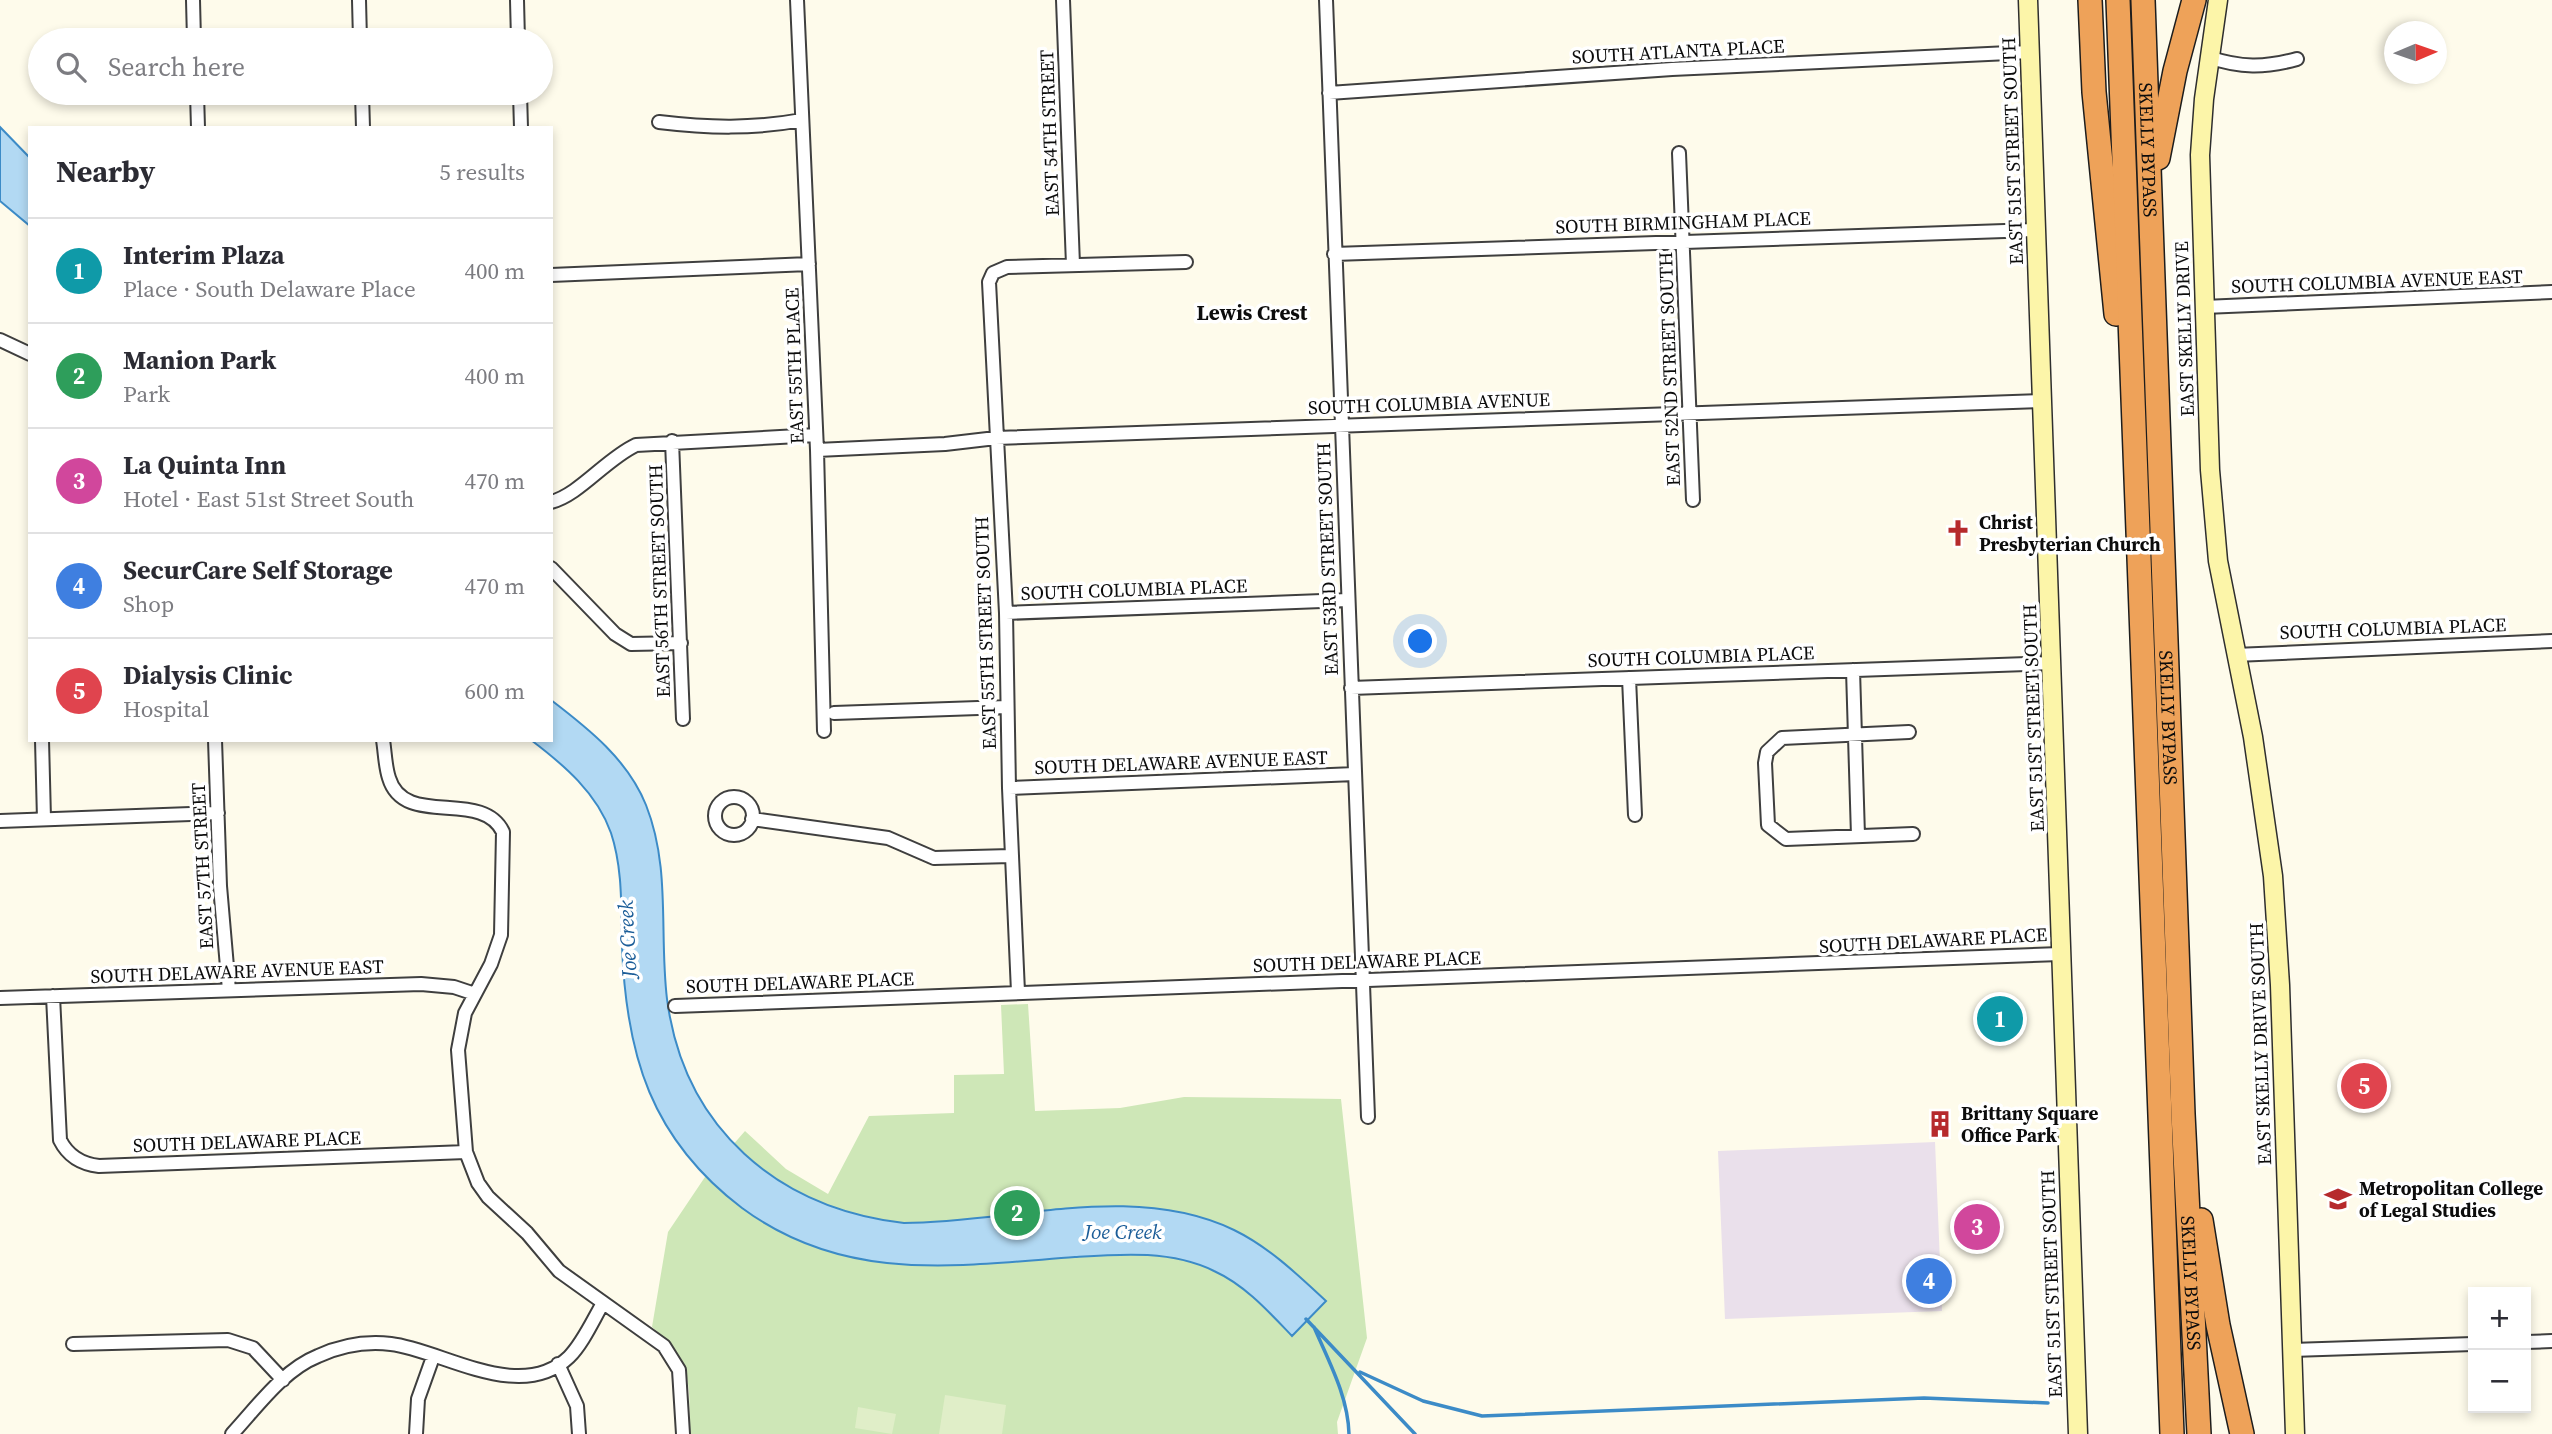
<!DOCTYPE html>
<meta charset="utf-8">
<style>
:root{--surface:#fff;--page:#f2f2f3;--text:#2b2b33;--muted:#7c7c81;--line:#e1e1e2;--accent:#b62a2c}
body{margin:0;font-family:"Source Serif 4",serif;background:var(--page);color:var(--text)}
.controls{position:absolute;right:21px;bottom:21px;display:grid;overflow:hidden;border-radius:0px;box-shadow:0 4px 10px #0003}
.controls button{width:63px;height:63px;display:grid;place-items:center;padding:0;border:0;border-bottom:2px solid var(--line);background:var(--surface);color:var(--text);font:35px sans-serif}
.compass{position:absolute;left:2384px;top:21px;width:63px;height:63px;border-radius:50%;background:var(--surface);box-shadow:0 4px 10px #0003;rotate:88deg}
.you{position:absolute;left:1421px;top:642px;width:24px;height:24px;margin:-18px;border:5px solid #fff;border-radius:50%;background:#1a73e8;box-shadow:0 0 0 10px #1a73e833}
.badge{display:grid;place-items:center;width:46px;height:46px;border-radius:50%;background:var(--accent);color:#fff;font-size:23px;font-weight:700}
.pin{position:absolute;translate:-50% -50%;border:4px solid #fff;box-shadow:0 2px 7px #0006}
.list{margin:0;padding:0;list-style:none}
h2{display:flex;justify-content:space-between;align-items:center;height:91px;margin:0;padding:0 28px;font-size:30px}
h2 small{font-size:23px;font-weight:400;color:var(--muted)}
.list li{display:grid;grid-template-columns:46px 1fr auto;gap:21px;align-items:center;box-sizing:border-box;height:105px;padding:0 28px;border-top:2px solid var(--line)}
.list b{display:block;font-size:26px;white-space:nowrap}
.list p{margin:0;font-size:23px;white-space:nowrap;color:var(--muted)}
.list em{font-size:23px;font-style:normal;color:var(--muted)}
.icon{flex:none;width:38px;height:38px;fill:none;stroke:currentColor;stroke-width:2;stroke-linecap:round;stroke-linejoin:round}
.map{position:relative;flex:none;width:2552px;height:1434px;overflow:hidden}
.search{position:absolute;background:var(--surface);box-shadow:0 4px 10px #0003;left:28px;top:28px;width:525px;height:77px;display:flex;align-items:center;gap:18px;box-sizing:border-box;padding:0 24px;border-radius:38px;color:var(--muted);font-size:26px}
.panel{position:absolute;background:var(--surface);box-shadow:0 4px 10px #0003;left:28px;top:126px;width:525px;height:616px;border-radius:0px}
.map>svg:first-child{display:block}
.industrial{fill:#eae0eb}
.green{fill:#cee7b7}
.pitch{fill:#e0eec8}
.water{fill:#b2d9f3;stroke:#3c8bc7;stroke-width:2}
.lines{fill:none;stroke-linecap:round;stroke-linejoin:round}
.stream{stroke:#3c8bc7;stroke-width:3.5}
.street-casing{stroke:#3f3f3f;stroke-width:16}
.secondary-casing{stroke:#2e2e2e;stroke-width:21}
.highway-casing{stroke:#1d1d1d;stroke-width:26}
.street{stroke:#fff;stroke-width:12}
.secondary{stroke:#fcf5a9;stroke-width:18}
.highway{stroke:#eea259;stroke-width:23}
.labels{text-anchor:middle;dominant-baseline:central;stroke-width:7;stroke-linejoin:round;paint-order:stroke}
.street-label{font-size:19px;fill:#0c0c0c;stroke:#fff}
.poi-label{font-size:19px;font-weight:bold;fill:#0c0c0c;stroke:#fff;text-anchor:start}
.neighbourhood-label{font-size:21px;font-weight:bold;fill:#0c0c0c;stroke:#fff}
.water-label{font-size:21px;font-style:italic;fill:#1b5d98;stroke:#fff}
</style>
<div class="map">
<svg width="2552" height="1434" viewBox="0 0 2552 1434">
<rect width="100%" height="100%" fill="#fefbeb"/>
<path class="industrial" d="M1935 1142 1942 1311 1725 1319 1718 1151Z"/>
<path class="green" d="M1028 1004 1035 1111 1120 1108 1184 1097 1341 1099 1367 1338 1337 1422 1338 1434H690C689 1383 694 1362 652 1327L668 1232 705 1177 745 1131 786 1169 828 1194 869 1116 954 1113V1075L1004 1074 1001 1005Z"/>
<path class="pitch" d="M945 1395 1006 1405 1002 1434H939Z
M858 1407 896 1414 892 1434 855 1428Z"/>
<path class="water" d="M0 127 30 158V226L0 201Z
M551 700C589 729 628 760 646 805 671 868 659 933 667 999 684 1128 777 1208 904 1223 1011 1223 1132 1181 1234 1230 1269 1247 1298 1275 1326 1301L1292 1336C1269 1312 1245 1285 1214 1271 1171 1250 1121 1254 1075 1257 956 1266 845 1284 742 1208 651 1139 626 1055 622 946 621 909 623 869 611 833 597 793 564 765 531 740H551Z"/>
<g class="lines">
<path class="stream" d="M1306 1319 1415 1434
M1314 1327C1329 1362 1348 1396 1349 1434
M1360 1372 1423 1401 1482 1416 1924 1398 2048 1403"/>
<defs>
<path id="street" d="M193 0 194 40
M359 0 360 40
M517 0 518 40
M797 0 817 450 824 731
M1063 0 1073 265
M1326 0 1368 1117
M2208 57C2241 68 2264 68 2297 59
M197 93 198 128
M362 93 363 128
M520 93 521 128
M1329 93 1672 69 2030 52
M659 122C709 128 753 129 802 120
M1679 153 1693 500
M1334 254 2034 230
M551 275 809 264
M2204 307 2552 292
M0 340 30 354
M672 441 683 719
M817 450 945 444 996 438 2043 401
M551 502C579 495 606 459 636 445L816 435
M551 568 615 634 631 644 681 643
M1006 613 1348 600
M2235 655 2552 641
M1853 670 1858 836
M1629 678 1635 815
M1351 688 2052 663
M834 713 1007 707
M1909 732 1782 738 1767 752 1765 763 1768 825 1786 839 1913 834
M42 740 44 819
M215 740 220 886 229 990
M383 740C385 752 385 766 389 778 404 829 482 788 503 832L501 935 491 964 465 1013 458 1050 466 1152 478 1183 488 1197 527 1233 559 1271 664 1346 679 1370 683 1434
M1009 788 1355 774
M715 816a19 19 0 1 1 38 0a19 19 0 1 1-38 0Z
M752 819 888 838 934 858 1011 856
M0 821 218 813
M1018 992 1009 788 1006 613 989 282 993 273 1007 267 1186 262
M53 996 60 1140C68 1156 81 1164 99 1166L466 1152
M0 998 421 984 454 987 475 994
M675 1006 2060 954
M2526 1342 2552 1341
M73 1344 228 1340 253 1348 283 1380
M2292 1350 2473 1344
M558 1364 577 1406 579 1434
M232 1434C257 1407 283 1370 318 1356 340 1346 366 1341 391 1344 442 1350 520 1404 569 1357 583 1343 593 1320 603 1303
M416 1434 418 1399 433 1357"/>
<path id="secondary" d="M2028 0 2078 1434
M2218 0 2204 99 2200 155 2210 470 2218 561 2253 737 2273 876 2280 985 2295 1434"/>
<g id="highway">
<path d="M2090 0 2094 92 2116 314"/>
<path d="M2118 0 2172 1434"/>
<path id="s1" d="M2143 0 2183 1114 2199 1434"/>
<path d="M2158 158 2175 71 2194 0"/>
<path d="M2201 1220 2218 1325 2242 1434"/>
</g>
</defs>
<use href="#street" class="street-casing"/>
<use href="#secondary" class="secondary-casing"/>
<use href="#highway" class="highway-casing"/>
<use href="#street" class="street"/>
<use href="#secondary" class="secondary"/>
<use href="#highway" class="highway"/>
</g>
<defs>
<symbol id="church-bare" viewBox="-9 -9 18 18"><path d="M-1.2-6h2.4v3.5h3.3v2.4h-3.3V6h-2.4V-.1h-3.3v-2.4h3.3Z" fill="#b62a2c" stroke="#fff" stroke-width="2.5" paint-order="stroke"/></symbol>
<symbol id="building-bare" viewBox="-9 -9 18 18"><path d="M-4-6H4V6H1V3H-1V6H-4ZM-2.5-4.3h1.7v1.8h-1.7ZM.8-4.3h1.7v1.8H.8ZM-2.5-1h1.7V.8h-1.7ZM.8-1h1.7V.8H.8Z" fill="#b62a2c" stroke="#fff" stroke-width="2.5" paint-order="stroke"/></symbol>
<symbol id="school-bare" viewBox="-9 -9 18 18"><path d="M0-5L7-2L0 1L-7-2ZM-4 1L0 2.5L4 1V4Q0 6-4 4Z" fill="#b62a2c" stroke="#fff" stroke-width="2.5" paint-order="stroke"/></symbol>
</defs>
<g fill-rule="evenodd">
<use href="#church-bare" x="1939" y="514" width="38" height="38"/>
<use href="#building-bare" x="1921" y="1105" width="38" height="38"/>
<use href="#school-bare" x="2319" y="1180" width="38" height="38"/>
</g>
<g class="labels">
<g class="street-label">
<text transform="translate(1678 51) rotate(-3)">SOUTH ATLANTA PLACE</text>
<text transform="translate(1049 133) rotate(-92)">EAST 54TH STREET</text>
<text stroke="none"><textPath href="#s1" startOffset="150">SKELLY BYPASS</textPath></text>
<text transform="translate(2012 151) rotate(-92)">EAST 51ST STREET SOUTH</text>
<text transform="translate(1683 222) rotate(-2)">SOUTH BIRMINGHAM PLACE</text>
<text transform="translate(2377 281) rotate(-2)">SOUTH COLUMBIA AVENUE EAST</text>
<text transform="translate(2184 329) rotate(-92)">EAST SKELLY DRIVE</text>
<text transform="translate(794 366) rotate(-92)">EAST 55TH PLACE</text>
<text transform="translate(1669 369) rotate(-92)">EAST 52ND STREET SOUTH</text>
<text transform="translate(1429 403) rotate(-2)">SOUTH COLUMBIA AVENUE</text>
<text transform="translate(1327 559) rotate(-92)">EAST 53RD STREET SOUTH</text>
<text transform="translate(659 581) rotate(-92)">EAST 56TH STREET SOUTH</text>
<text transform="translate(1134 589) rotate(-2)">SOUTH COLUMBIA PLACE</text>
<text transform="translate(2393 628) rotate(-2)">SOUTH COLUMBIA PLACE</text>
<text transform="translate(985 633) rotate(-92)">EAST 55TH STREET SOUTH</text>
<text transform="translate(1701 656) rotate(-2)">SOUTH COLUMBIA PLACE</text>
<text stroke="none"><textPath href="#s1" startOffset="718">SKELLY BYPASS</textPath></text>
<text transform="translate(2033 718) rotate(-92)">EAST 51ST STREET SOUTH</text>
<text transform="translate(1181 762) rotate(-2)">SOUTH DELAWARE AVENUE EAST</text>
<text transform="translate(202 866) rotate(-93)">EAST 57TH STREET</text>
<text transform="translate(1933 940) rotate(-3)">SOUTH DELAWARE PLACE</text>
<text transform="translate(1367 961) rotate(-2)">SOUTH DELAWARE PLACE</text>
<text transform="translate(237 971) rotate(-2)">SOUTH DELAWARE AVENUE EAST</text>
<text transform="translate(800 982) rotate(-2)">SOUTH DELAWARE PLACE</text>
<text transform="translate(2260 1044) rotate(-92)">EAST SKELLY DRIVE SOUTH</text>
<text transform="translate(247 1141) rotate(-2)">SOUTH DELAWARE PLACE</text>
<text transform="translate(2051 1284) rotate(-92)">EAST 51ST STREET SOUTH</text>
<text stroke="none"><textPath href="#s1" startOffset="1284">SKELLY BYPASS</textPath></text>
</g>
<g class="poi-label">
<text x="1979" y="522">Christ<tspan x="1979" dy="22">Presbyterian Church</tspan></text>
<text x="1961" y="1113">Brittany Square<tspan x="1961" dy="22">Office Park</tspan></text>
<text x="2359" y="1188">Metropolitan College<tspan x="2359" dy="22">of Legal Studies</tspan></text>
</g>
<g class="neighbourhood-label">
<text x="1252" y="312">Lewis Crest</text>
</g>
<g class="water-label">
<text transform="translate(627 939) rotate(-93)">Joe Creek</text>
<text x="1123" y="1231">Joe Creek</text>
</g>
</g>
</svg>
<div class="controls">
<button>+</button>
<button>−</button>
</div>
<svg class="compass" viewBox="-18 -18 36 36"><path d="M0-13l5 13h-10z" fill="#e53935"/><path d="M0 13l5-13h-10z" fill="#7c7c81"/></svg>
<div class="you"></div>
<div class="pin badge" style="left:2000px;top:1019px;background:#0f9aa8">1</div>
<div class="pin badge" style="left:1017px;top:1213px;background:#2e9e5b">2</div>
<div class="pin badge" style="left:1977px;top:1227px;background:#d1479c">3</div>
<div class="pin badge" style="left:1929px;top:1281px;background:#3f7fe0">4</div>
<div class="pin badge" style="left:2364px;top:1086px;background:#e0444e">5</div>
<div class="search"><svg class="icon" aria-label="search" viewBox="0 0 24 24"><circle cx="10" cy="10" r="6"/><path d="M15 15l6 6"/></svg>Search here</div>
<section class="panel">
<h2>Nearby<small>5 results</small></h2>
<ul class="list">
<li><span class="badge" style="background:#0f9aa8">1</span><div><b>Interim Plaza</b><p>Place · South Delaware Place</p></div><em>400 m</em></li>
<li><span class="badge" style="background:#2e9e5b">2</span><div><b>Manion Park</b><p>Park</p></div><em>400 m</em></li>
<li><span class="badge" style="background:#d1479c">3</span><div><b>La Quinta Inn</b><p>Hotel · East 51st Street South</p></div><em>470 m</em></li>
<li><span class="badge" style="background:#3f7fe0">4</span><div><b>SecurCare Self Storage</b><p>Shop</p></div><em>470 m</em></li>
<li><span class="badge" style="background:#e0444e">5</span><div><b>Dialysis Clinic</b><p>Hospital</p></div><em>600 m</em></li>
</ul>
</section>
</div>
